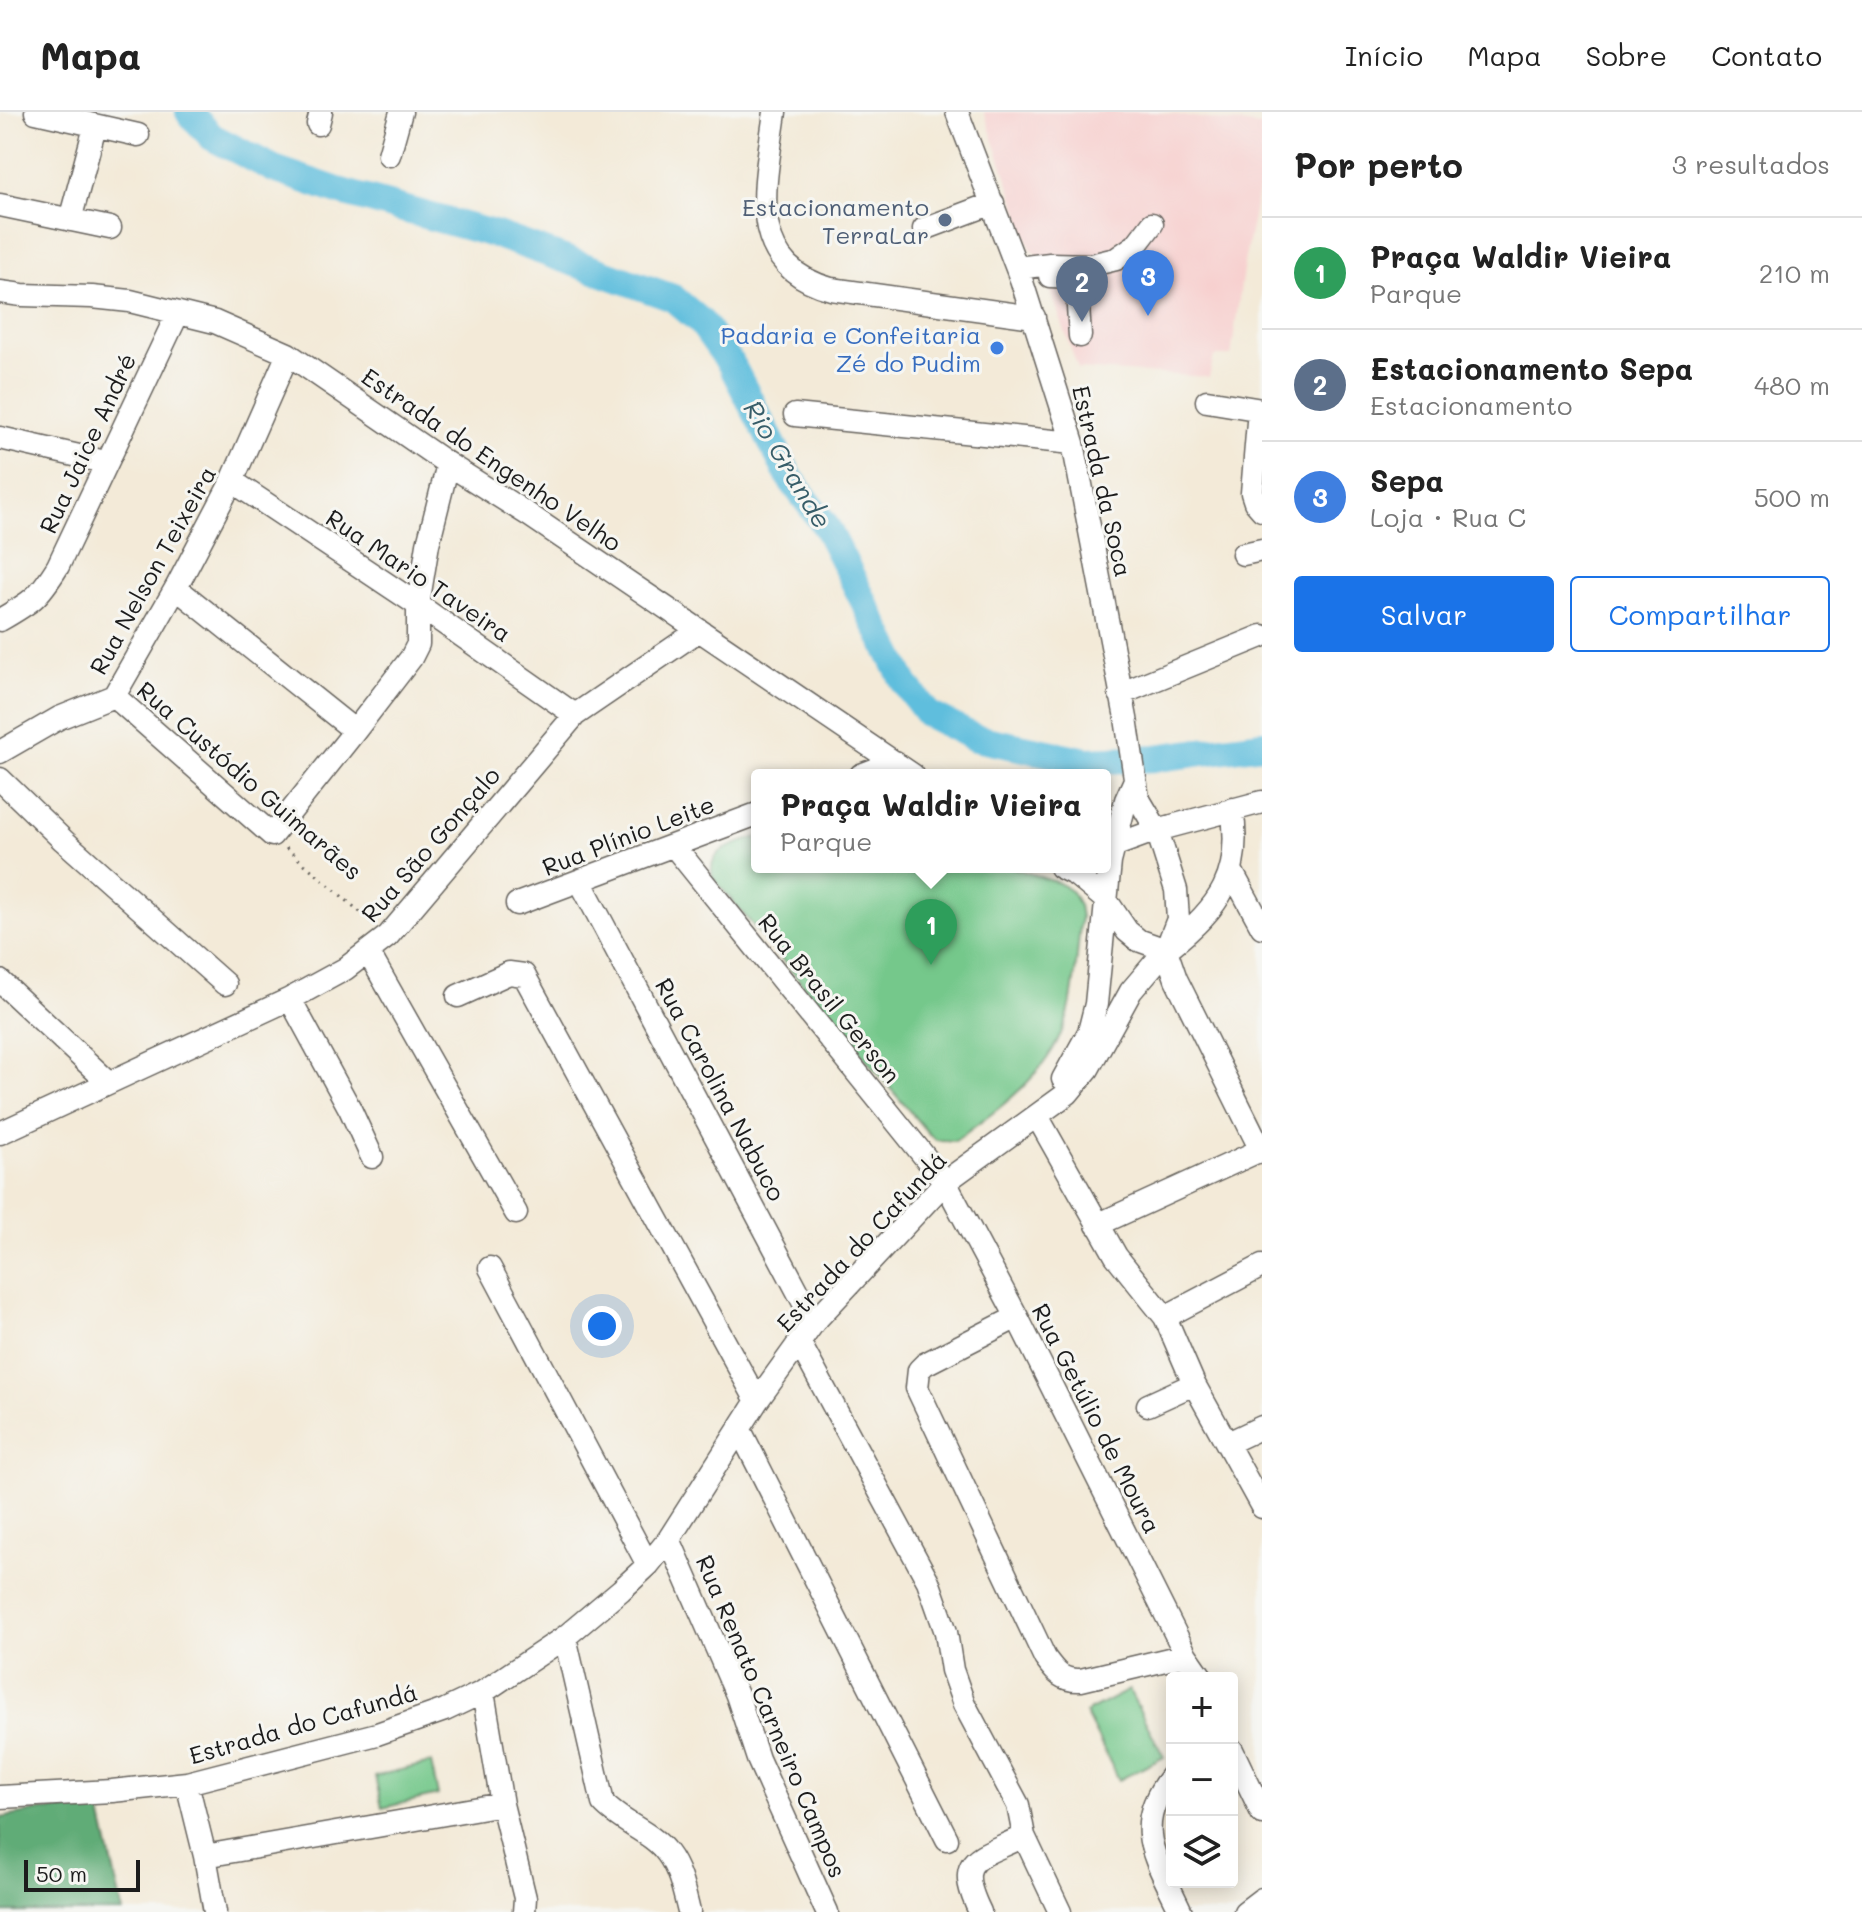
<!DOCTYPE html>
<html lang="pt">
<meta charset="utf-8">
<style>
:root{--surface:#fff;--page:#f6f6f6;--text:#222;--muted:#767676;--line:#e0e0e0;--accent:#1a73e8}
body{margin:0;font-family:Mali,sans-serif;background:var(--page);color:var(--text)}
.controls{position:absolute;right:24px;bottom:24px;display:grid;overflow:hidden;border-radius:8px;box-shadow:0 4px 20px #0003}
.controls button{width:72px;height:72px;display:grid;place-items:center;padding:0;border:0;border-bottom:2px solid var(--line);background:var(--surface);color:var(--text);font:40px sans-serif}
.scale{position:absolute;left:24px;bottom:20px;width:116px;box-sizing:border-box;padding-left:8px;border:4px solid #1c1c1c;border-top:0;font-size:22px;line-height:28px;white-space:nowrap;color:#1c1c1c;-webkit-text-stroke:6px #f6f6f2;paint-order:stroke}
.you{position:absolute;left:602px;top:1214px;width:28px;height:28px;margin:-20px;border:6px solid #fff;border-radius:50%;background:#1a73e8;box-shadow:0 0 0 12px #1a73e833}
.badge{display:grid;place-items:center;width:52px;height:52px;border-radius:50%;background:var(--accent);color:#fff;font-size:26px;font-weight:700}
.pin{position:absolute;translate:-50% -66px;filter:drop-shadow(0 2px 4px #0008)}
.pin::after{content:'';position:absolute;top:42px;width:28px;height:24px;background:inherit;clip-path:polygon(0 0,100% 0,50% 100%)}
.popup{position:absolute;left:751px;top:657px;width:360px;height:104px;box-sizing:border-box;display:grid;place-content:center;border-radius:8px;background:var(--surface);filter:drop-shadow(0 2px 6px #0005);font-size:26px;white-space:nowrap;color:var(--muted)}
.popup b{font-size:30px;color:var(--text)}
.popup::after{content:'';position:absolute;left:50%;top:100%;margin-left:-16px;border:16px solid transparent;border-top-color:var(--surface)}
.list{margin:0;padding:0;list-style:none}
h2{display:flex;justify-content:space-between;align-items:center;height:104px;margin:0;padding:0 32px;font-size:34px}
h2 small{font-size:26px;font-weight:400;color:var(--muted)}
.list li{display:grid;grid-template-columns:52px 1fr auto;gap:24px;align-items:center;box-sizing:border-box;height:112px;padding:0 32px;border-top:2px solid var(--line)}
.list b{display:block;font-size:30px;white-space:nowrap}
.list p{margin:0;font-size:26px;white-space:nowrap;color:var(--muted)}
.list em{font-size:26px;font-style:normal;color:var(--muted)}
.actions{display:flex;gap:16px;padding:24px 32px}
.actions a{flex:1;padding:18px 0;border:2px solid var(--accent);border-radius:8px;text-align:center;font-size:28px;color:var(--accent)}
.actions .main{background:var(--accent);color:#fff}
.icon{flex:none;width:44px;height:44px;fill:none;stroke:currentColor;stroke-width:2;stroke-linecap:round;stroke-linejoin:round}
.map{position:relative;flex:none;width:1262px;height:1800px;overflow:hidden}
header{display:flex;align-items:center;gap:48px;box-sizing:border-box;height:112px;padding:0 40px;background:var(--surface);border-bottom:2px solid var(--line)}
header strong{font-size:38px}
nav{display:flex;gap:44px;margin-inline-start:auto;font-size:28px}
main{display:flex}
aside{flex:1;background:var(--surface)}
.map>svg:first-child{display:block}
.built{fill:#f7d0cf}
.green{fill:#75c88b;stroke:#487254;stroke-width:2}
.forest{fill:#60ac77;stroke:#3e644a;stroke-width:2}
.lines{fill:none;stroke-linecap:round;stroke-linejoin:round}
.river{stroke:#5fbedd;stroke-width:28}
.minor-casing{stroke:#67645e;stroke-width:25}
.path{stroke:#67645e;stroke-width:3;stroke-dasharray:2 6;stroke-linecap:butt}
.minor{stroke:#fff;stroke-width:22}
.service-dot{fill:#5c6f8a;stroke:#f6f6f2;stroke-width:3}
.shop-dot{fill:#3f7fe0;stroke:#f6f6f2;stroke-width:3}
.labels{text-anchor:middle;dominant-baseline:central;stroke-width:6;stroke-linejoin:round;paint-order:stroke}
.service-label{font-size:24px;fill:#4e5e75;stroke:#f6f6f2;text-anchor:end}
.shop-label{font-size:24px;fill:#366cbe;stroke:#f6f6f2;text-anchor:end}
.street-label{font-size:24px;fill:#1c1c1c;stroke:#f6f6f2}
.water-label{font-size:26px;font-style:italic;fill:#375d69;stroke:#f6f6f2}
</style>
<header>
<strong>Mapa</strong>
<nav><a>Início</a><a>Mapa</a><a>Sobre</a><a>Contato</a></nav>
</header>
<main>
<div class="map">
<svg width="1262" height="1800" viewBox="0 0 1262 1800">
<rect width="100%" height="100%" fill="#f6f6f2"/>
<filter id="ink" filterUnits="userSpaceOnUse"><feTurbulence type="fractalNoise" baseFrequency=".0125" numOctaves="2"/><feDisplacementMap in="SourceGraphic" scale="16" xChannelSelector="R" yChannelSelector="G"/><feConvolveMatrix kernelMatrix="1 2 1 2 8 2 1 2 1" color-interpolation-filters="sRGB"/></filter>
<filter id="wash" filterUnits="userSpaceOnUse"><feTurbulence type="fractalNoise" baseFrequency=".006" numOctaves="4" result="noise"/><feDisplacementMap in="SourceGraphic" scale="32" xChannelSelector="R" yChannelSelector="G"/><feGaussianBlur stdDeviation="1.8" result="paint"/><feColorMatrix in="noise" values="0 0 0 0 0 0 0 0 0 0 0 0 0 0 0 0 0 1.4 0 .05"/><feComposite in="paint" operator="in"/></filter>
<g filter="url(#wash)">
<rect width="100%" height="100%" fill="#f3ead8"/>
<path class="built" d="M984 0H1156L1262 14V58L1244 151 1231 244H1214L1209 265 1078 257 1039 145 1031 137Z"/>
<path class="green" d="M757 725V755H1010L1059 771 1072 780 1079 793 1081 805C1077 837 1076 872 1068 903 1051 962 1001 995 955 1029L936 1028 928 1021 713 766C705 737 735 733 757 725Z
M1129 1578 1164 1645 1119 1668 1085 1601Z
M431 1651 438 1683 382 1696 375 1664Z"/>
<path class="forest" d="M100 1696 123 1800H0V1706L42 1698Z"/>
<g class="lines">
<path class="river" d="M189 0 212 25 274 57 338 79 497 123 673 186 701 210 731 252 790 366 827 416 906 573 928 602 975 626 1087 649 1157 646 1262 632"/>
</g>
</g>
<g filter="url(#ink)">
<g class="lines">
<defs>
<path id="minor" d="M36 0 138 23
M775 0C766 70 742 153 831 177L1034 205
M318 12 321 0
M389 43 401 0
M0 93 110 116
M70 108 95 15
M924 117 993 91
M1017 156 1050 152 1091 153 1116 147 1136 133 1152 112
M1050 164 1076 165 1080 224
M0 180 22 183 92 185 130 189 215 210 288 242 448 352 529 403 913 663
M1207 289 1262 298
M1259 298 1252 381 1255 390 1262 398
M795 303 1073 331
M0 326 105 350
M232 369 418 493 575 603
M1243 442 1262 438
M176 476 355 619
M0 508C33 489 38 486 58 454L178 201
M1120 582 1262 524
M114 584 272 723 355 619 411 546 418 532V493L428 432 448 352
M0 640 59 606 114 584 176 476 232 369 288 242
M861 663 895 650
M0 667 63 728 225 872
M674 734 945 1070 1017 1205 1186 1543 1202 1566
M1106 734 1116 733 1157 718 1262 690
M1060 755 1076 763 1106 788 1127 819 1138 828 1166 838
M1232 760 1262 815
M580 769 814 1210
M517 792 757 702
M1170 835C1220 795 1243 763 1232 697
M1166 838 1176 867 1262 1040
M368 840 516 1101
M0 869 108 970
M458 884 509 861 524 863 757 1289
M290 887 350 997 372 1045
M1063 967 1089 920 1096 892 1110 750 1126 688 1135 668
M1037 1004 1116 1144 1165 1205 1194 1272 1262 1395
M0 1021 290 887 345 857 388 824 575 603 698 519
M1097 1113 1261 1038
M490 1156 648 1453
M1017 1205 925 1252 919 1258 917 1276 1045 1546C1056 1561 1062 1569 1081 1568L1186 1543
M1165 1205 1262 1154
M799 1230 928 1469 946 1520 952 1558 964 1592 1018 1693 1024 1724 1060 1800
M1148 1293 1194 1272
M740 1318 947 1727
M1228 1331 1262 1315
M669 1427 737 1583 758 1647 827 1800
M565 1525 603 1691C621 1711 652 1720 667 1741 680 1758 684 1780 689 1800
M483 1580 502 1692 525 1786 524 1800
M1232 1638 1262 1701
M1172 1663C1129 1716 1157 1747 1181 1800
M187 1671 205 1744 215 1800
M0 1685 112 1679 187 1671 377 1622 445 1598 483 1580 565 1525 621 1478 648 1453 669 1427 757 1289 814 1210 945 1070 1068 981 1088 957 1131 879 1166 838 1178 807 1176 778 1157 718 1138 686 1126 606 1073 331 1021 167 957 0
M205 1744 502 1692
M980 1800C953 1744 978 1747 1024 1724
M1245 1800 1262 1787"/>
</defs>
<use href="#minor" class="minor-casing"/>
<path class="path" d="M286 736 374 812"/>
<use href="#minor" class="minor"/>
</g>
</g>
<circle class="service-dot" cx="945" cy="108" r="8"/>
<circle class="shop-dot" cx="997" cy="236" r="8"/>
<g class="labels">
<g class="service-label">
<text x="929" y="94">Estacionamento<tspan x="929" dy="28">TerraLar</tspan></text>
</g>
<g class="shop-label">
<text x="981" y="222">Padaria e Confeitaria<tspan x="981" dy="28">Zé do Pudim</tspan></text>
</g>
<g class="street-label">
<text transform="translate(87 331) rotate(-65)">Rua Jaice André</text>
<text transform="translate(492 347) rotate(34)">Estrada do Engenho Velho</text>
<text transform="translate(1103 369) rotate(77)">Estrada da Soca</text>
<text transform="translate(152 458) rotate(-61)">Rua Nelson Teixeira</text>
<text transform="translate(419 463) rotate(34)">Rua Mario Taveira</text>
<text transform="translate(250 668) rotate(41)">Rua Custódio Guimarães</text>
<text transform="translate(628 723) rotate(-21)">Rua Plínio Leite</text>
<text transform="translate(430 732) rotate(-49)">Rua São Gonçalo</text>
<text transform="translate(830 886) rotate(51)">Rua Brasil Gerson</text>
<text transform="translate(721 977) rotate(62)">Rua Carolina Nabuco</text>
<text transform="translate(861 1129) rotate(-47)">Estrada do Cafundá</text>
<text transform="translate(1097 1306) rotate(63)">Rua Getúlio de Moura</text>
<text transform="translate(772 1604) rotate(67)">Rua Renato Carneiro Campos</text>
<text transform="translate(303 1611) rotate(-16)">Estrada do Cafundá</text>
</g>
<g class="water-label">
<text transform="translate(788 352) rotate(59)">Rio Grande</text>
</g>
</g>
</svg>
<div class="controls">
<button>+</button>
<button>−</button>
<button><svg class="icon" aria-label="layers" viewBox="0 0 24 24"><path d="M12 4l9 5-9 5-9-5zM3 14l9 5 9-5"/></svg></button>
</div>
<div class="scale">50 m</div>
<div class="you"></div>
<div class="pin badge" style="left:931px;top:853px;background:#2e9e5b">1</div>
<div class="popup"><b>Praça Waldir Vieira</b>Parque</div>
<div class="pin badge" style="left:1082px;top:210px;background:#5c6f8a">2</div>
<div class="pin badge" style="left:1148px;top:204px;background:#3f7fe0">3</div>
</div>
<aside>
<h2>Por perto<small>3 resultados</small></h2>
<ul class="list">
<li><span class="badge" style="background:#2e9e5b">1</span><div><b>Praça Waldir Vieira</b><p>Parque</p></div><em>210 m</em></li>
<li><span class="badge" style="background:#5c6f8a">2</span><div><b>Estacionamento Sepa</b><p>Estacionamento</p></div><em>480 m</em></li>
<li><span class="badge" style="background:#3f7fe0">3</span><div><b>Sepa</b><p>Loja · Rua C</p></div><em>500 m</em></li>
</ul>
<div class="actions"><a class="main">Salvar</a><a>Compartilhar</a></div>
</aside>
</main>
